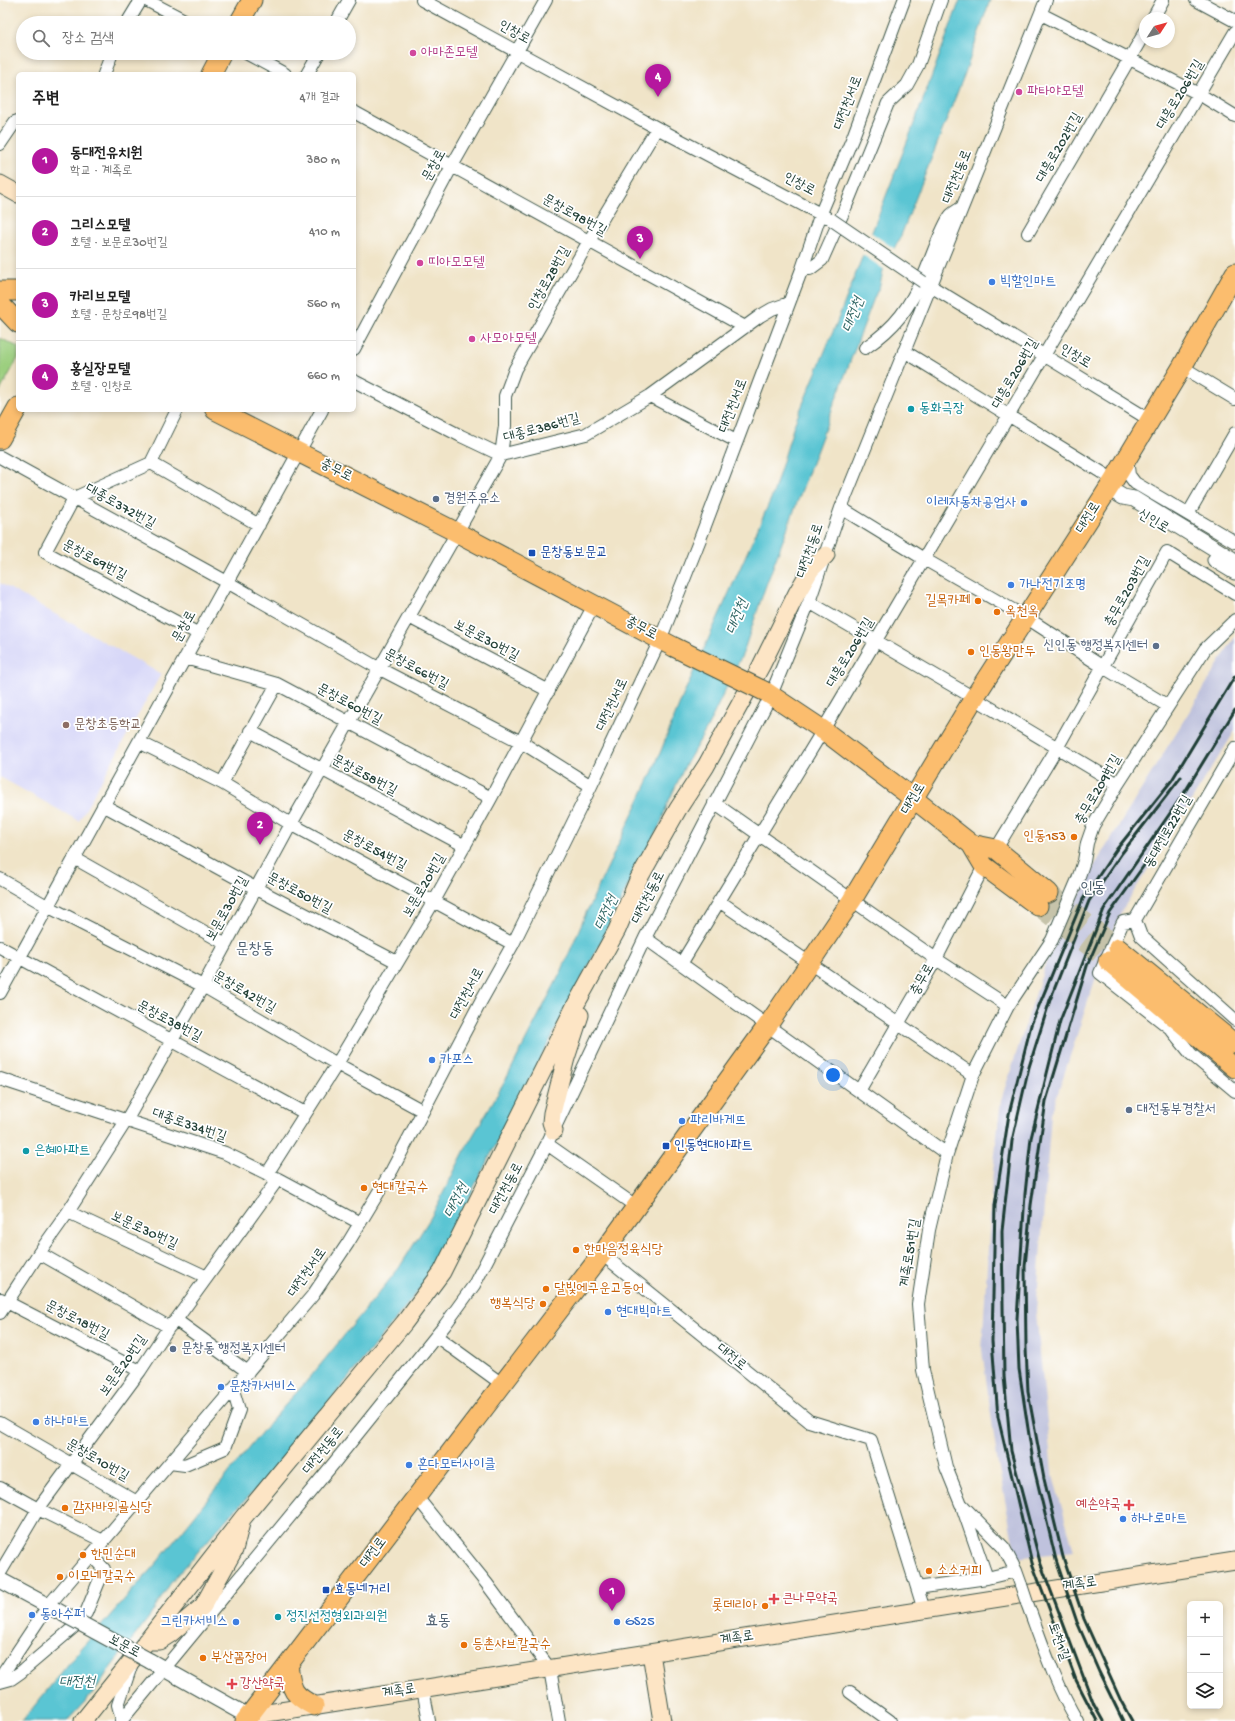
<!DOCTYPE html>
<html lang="ko">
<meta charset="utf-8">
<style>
:root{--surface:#fff;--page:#f2f2f2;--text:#222;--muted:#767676;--line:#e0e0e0;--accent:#b5179e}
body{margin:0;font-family:"Gochi Hand","Poor Story",sans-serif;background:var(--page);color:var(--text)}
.controls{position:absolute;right:12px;bottom:12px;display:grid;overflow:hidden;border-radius:6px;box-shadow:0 2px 6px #0003}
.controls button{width:36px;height:36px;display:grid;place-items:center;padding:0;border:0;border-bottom:1px solid var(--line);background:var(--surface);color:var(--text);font:20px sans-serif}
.compass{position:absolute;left:1139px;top:12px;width:36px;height:36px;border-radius:50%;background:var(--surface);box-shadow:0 2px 6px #0003;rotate:54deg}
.you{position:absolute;left:833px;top:1075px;width:14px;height:14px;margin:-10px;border:3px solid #fff;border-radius:50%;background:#1a73e8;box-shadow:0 0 0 6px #1a73e833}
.badge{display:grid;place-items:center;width:26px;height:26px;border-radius:50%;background:var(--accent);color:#fff;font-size:13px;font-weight:700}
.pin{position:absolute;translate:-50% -33px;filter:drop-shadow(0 1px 2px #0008)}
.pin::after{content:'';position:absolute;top:21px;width:14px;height:12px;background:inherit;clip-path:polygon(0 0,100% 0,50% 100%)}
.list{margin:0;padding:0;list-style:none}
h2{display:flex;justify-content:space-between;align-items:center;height:52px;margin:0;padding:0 16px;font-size:17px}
h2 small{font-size:13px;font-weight:400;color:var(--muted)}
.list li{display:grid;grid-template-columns:26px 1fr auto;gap:12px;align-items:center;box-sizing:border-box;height:72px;padding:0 16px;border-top:1px solid var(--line)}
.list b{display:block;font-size:15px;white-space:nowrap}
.list p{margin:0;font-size:13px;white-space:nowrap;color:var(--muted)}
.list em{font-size:13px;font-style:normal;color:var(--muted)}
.icon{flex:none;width:22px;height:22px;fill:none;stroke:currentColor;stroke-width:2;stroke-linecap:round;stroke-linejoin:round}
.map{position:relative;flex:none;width:1235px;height:1721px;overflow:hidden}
.search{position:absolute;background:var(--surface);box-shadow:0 2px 6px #0003;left:16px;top:16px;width:340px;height:44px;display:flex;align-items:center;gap:10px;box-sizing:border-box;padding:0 14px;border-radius:22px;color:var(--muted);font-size:15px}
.panel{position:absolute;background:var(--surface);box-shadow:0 2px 6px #0003;left:16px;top:72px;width:340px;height:340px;border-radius:6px}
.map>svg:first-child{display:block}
.built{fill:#d7d7f8}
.industrial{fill:#bfc2dd}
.green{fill:#9ccf7f;stroke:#5e865a}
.water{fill:#5ac5d3;stroke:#3c8184}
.pier{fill:#f0e4c8}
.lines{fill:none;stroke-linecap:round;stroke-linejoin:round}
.primary-tunnel{stroke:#c6c3aa;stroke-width:19;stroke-dasharray:19 10;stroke-linecap:butt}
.minor-casing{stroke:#3e564a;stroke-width:14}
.tertiary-casing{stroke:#3e564a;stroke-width:17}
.secondary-casing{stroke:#3e564a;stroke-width:19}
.primary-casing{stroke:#3e564a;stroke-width:21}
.minor{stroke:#fff;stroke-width:12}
.tertiary{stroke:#fff;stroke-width:15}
.secondary{stroke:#fde5c5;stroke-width:17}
.primary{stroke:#fbbd6e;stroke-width:19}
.rail{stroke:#1f3d34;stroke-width:3}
.minor-bridge-casing{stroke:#3e564a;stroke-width:14;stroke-linecap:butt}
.tertiary-bridge-casing{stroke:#3e564a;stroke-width:17;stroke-linecap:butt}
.primary-bridge-casing{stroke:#3e564a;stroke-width:21;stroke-linecap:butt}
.minor-bridge{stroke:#fff;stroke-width:12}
.tertiary-bridge{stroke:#fff;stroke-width:15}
.primary-bridge{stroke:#fbbd6e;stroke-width:19}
.hotel-dot{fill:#d1479c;stroke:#fff;stroke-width:1.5}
.shop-dot{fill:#3f7fe0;stroke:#fff;stroke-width:1.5}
.culture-dot{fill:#0f9aa8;stroke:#fff;stroke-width:1.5}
.service-dot{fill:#5c6f8a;stroke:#fff;stroke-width:1.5}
.transit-dot{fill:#1a4fb4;stroke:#fff;stroke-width:1.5}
.food-dot{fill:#e8710a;stroke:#fff;stroke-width:1.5}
.education-dot{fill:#8d6e63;stroke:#fff;stroke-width:1.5}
.health-dot{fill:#e0444e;stroke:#fff;stroke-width:1.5}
.labels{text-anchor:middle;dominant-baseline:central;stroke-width:3.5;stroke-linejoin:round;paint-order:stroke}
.street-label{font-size:14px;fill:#1f3d34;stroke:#fff}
.hotel-label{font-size:14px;fill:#b23c85;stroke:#fff;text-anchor:start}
.shop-label{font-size:14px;fill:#366cbe;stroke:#fff;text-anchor:start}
.culture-label{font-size:14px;fill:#0d838f;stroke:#fff;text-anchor:start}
.service-label{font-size:14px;fill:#4e5e75;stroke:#fff;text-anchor:start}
.transit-label{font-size:14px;fill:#164399;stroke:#fff;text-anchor:start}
.food-label{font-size:14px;fill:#c56008;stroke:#fff;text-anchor:start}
.education-label{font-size:14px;fill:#785e54;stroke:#fff;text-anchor:start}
.health-label{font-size:14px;fill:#be3a42;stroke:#fff;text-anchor:start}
.water-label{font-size:15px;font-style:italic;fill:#316664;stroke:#fff}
.quarter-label{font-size:16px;fill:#506171;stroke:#fff}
</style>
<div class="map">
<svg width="1235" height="1721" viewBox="0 0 1235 1721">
<rect width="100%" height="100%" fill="#fff"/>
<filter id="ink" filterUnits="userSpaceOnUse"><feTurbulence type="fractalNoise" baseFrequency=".025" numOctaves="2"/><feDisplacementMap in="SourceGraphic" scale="8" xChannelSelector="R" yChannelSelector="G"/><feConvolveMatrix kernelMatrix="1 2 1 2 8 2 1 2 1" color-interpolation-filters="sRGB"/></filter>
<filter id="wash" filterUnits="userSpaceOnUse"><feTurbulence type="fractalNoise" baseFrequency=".012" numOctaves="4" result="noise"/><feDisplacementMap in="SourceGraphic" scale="16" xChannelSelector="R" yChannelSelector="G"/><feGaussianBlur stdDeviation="0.9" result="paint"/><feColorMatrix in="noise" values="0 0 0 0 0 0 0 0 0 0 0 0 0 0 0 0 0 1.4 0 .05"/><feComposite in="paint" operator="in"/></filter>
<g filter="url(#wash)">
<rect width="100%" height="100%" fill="#f0e4c8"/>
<path class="built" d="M0 583 161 674 79 821 0 777Z"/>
<path class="industrial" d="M1235 637V731L1121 912 1097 974 1051 1114 1036 1312 1052 1472 1074 1551 1016 1558 997 1458 982 1350 992 1181 1001 1100 1046 962 1093 868Z"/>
<path class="green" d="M0 338 18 347V358L0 391Z"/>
<path class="water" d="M960 0H990L965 73 900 238 884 266 880 285 874 298 765 588 743 653 707 728 685 766 667 805 661 823 630 881 607 930 474 1187 460 1222 430 1276 268 1478 231 1514 170 1584 150 1616 108 1671 95 1691 67 1721H22L79 1651 159 1560 265 1428 312 1375 365 1310 399 1268 431 1217 468 1144 504 1083 562 970 586 913 652 773 685 691 763 517 773 494 794 425 835 327 912 129Z"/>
<path class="pier" d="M869 231 896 250 891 257 885 270 860 253Z"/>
</g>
<g filter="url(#ink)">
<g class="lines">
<path class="primary-tunnel" d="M1049 893 1118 948
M1038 906 1108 961"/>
<defs>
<path id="minor" d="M146 0 190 23
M422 0 657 128 826 217
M1196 0 1235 21
M1041 14 1199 94 1235 116
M1153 18 1163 0
M127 23 141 0
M336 23 349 0
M246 53 285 74
M104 74 112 53
M307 74 319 53
M354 112 745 327
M0 144 15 122 18 121
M1028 233 1145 32
M802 269H810L822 260 846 206 888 103 907 85 918 65 941 0
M924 282 1150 420
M865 348C897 326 909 308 925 273 931 259 943 224 951 215 954 212 958 210 961 208
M354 349 452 166 546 0
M904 351 1114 480
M1182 367 1235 399
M354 381 461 436 501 455 586 434 650 396 760 316 772 309 789 303
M650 396 736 441
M0 457 227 582 380 669 521 742 591 786
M1127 459 1129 475 1135 483 1235 542
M151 463 74 498 45 552 199 634
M151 463 259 525
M151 463 177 410
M841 508 924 559 1027 618 1103 667 1168 706
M1188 514 1235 433
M809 602 974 698 1118 784
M409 617 549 691
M185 658 277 684 491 798
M250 731 465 846
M139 742 222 783 291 824 513 944
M1235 748 1135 920 1123 922 1100 973 1170 1028 1191 1054 1235 1091
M222 783 277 684
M714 803 936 959 1008 1006
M103 805 257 889 397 962
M996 849 1057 748 1167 552 1235 594
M74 858 226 944
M0 879 47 906 203 986 337 1064 423 1111
M719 901 973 1075
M1135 920 1141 936 1235 1020
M645 938 947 1154
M0 947 305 1113
M681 964 823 730 1235 32
M0 993 322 410
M0 1079 225 1153 278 1179 360 1223
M859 1091 936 959 984 866
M547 1144 637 1207
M267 1174 337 1064 434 901 491 798 594 605
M68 1212 207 1277
M39 1253 169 1327
M602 1254 809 1421 871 1440 924 1610
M1 1299 140 1371
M0 1313 39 1253 68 1212 126 1121 203 986 291 824 501 455 505 426V396L515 369 589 241 657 128
M176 1320 248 1372
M436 1336 502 1384
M0 1423 137 1502
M170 1463 185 1465 225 1448 239 1410 233 1390
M0 1488 38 1509 103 1541
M416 1496 487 1584 550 1669 559 1721
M963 1509 987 1578
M0 1573 38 1509 140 1371 169 1327 176 1320 278 1179
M1021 1585 1016 1571 1004 1548 961 1504 946 1467 923 1370 918 1304 929 1230 947 1154 973 1075 1008 1006 1052 940 1078 879 1084 861 1087 843 1093 826 1118 784 1205 649 1235 620
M917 1588 987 1578 1016 1571
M1027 1603C1042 1643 1055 1684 1077 1721
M0 1678 48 1606 313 1295 348 1243 392 1170 481 1001 513 944 591 786 660 640 700 539 802 269 821 213 853 137 904 0
M0 1682 11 1679 21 1672 74 1627 86 1613 104 1569 91 1555
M423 1689 429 1721
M850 1692 890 1721
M122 1720 118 1705 131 1666
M121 1721 334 1463 445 1325 474 1285 547 1144 645 938 771 695 809 602 841 508 1046 0"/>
<path id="tertiary" d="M1108 488 1123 497 1134 499 1235 561
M1215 560 1235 572
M0 1580 54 1609
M150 1661 248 1716"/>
<path id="secondary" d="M0 184 18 194
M554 1131 551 1122 552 1113 566 1058 580 1015
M146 1641H159L170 1634 203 1606 234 1550 241 1523
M651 1653 662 1721
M248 1716 1235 1561
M83 1721 133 1659 242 1519 404 1323 442 1272 575 1006 617 930 638 880 678 809 706 766 761 666 797 593 811 569 826 555"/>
<path id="primary" d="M239 23 252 0
M211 74 222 53
M0 291H18
M0 304 18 323
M215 410 456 532 674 647
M0 439 18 407
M766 692 823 730 914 799 971 844 984 866 1038 906
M971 844 996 849 1049 893
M1118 948 1235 1044
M1108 961 1235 1068
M288 1665C292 1690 291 1694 314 1706
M245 1721 602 1254 768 1025 852 900 974 698 1114 480 1182 367 1235 273"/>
</defs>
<use href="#minor" class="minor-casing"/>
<use href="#tertiary" class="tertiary-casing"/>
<use href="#secondary" class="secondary-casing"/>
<use href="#primary" class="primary-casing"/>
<use href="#minor" class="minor"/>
<use href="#tertiary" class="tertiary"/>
<use href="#secondary" class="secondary"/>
<use href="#primary" class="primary"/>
<path class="rail" d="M1097 1721 1076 1680 1032 1563 998 1417 992 1341 995 1205 1009 1114 1031 1025 1083 899 1116 850 1172 780 1235 676
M1103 1721 1094 1705 1040 1562 1011 1451 1004 1376 1002 1231 1012 1141 1029 1067 1050 1000 1089 901 1122 853 1181 777
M1123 1721 1099 1672 1077 1622 1056 1560 1034 1468 1019 1369 1017 1319 1025 1194 1031 1138 1060 1021 1104 909 1186 790 1235 710
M1132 1721 1121 1701 1084 1619 1063 1557 1044 1479 1028 1392 1026 1348 1025 1266 1031 1205 1046 1101 1087 966 1110 913 1145 864 1177 812"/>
<defs>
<path id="minor-bridge" d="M832 220 923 282
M1021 1585 1027 1603"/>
<path id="tertiary-bridge" d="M54 1609 150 1661"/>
<path id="primary-bridge" d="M674 647 766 692"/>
</defs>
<use href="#minor-bridge" class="minor-bridge-casing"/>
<use href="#tertiary-bridge" class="tertiary-bridge-casing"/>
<use href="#primary-bridge" class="primary-bridge-casing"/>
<use href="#minor-bridge" class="minor-bridge"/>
<use href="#tertiary-bridge" class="tertiary-bridge"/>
<use href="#primary-bridge" class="primary-bridge"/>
</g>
</g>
<g class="hotel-dot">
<circle cx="413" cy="53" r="4"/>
<circle cx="1019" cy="92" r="4"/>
<circle cx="420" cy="263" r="4"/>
<circle cx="472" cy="339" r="4"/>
</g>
<g class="shop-dot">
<circle cx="992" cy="282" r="4"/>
<circle cx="1024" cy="503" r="4"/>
<circle cx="1011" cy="585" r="4"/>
<circle cx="432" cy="1060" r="4"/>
<circle cx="682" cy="1121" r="4"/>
<circle cx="608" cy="1312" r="4"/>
<circle cx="221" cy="1387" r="4"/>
<circle cx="36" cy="1422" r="4"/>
<circle cx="409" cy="1465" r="4"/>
<circle cx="1123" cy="1519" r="4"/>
<circle cx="32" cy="1615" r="4"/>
<circle cx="236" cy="1622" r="4"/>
<circle cx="617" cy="1622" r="4"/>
</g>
<g class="culture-dot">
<circle cx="911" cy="409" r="4"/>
<circle cx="26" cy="1151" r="4"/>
<circle cx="278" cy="1617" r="4"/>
</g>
<g class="service-dot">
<circle cx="436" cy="499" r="4"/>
<circle cx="1156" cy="646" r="4"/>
<circle cx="1129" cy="1110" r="4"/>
<circle cx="173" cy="1349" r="4"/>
</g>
<g class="transit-dot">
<rect x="528" y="549" width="8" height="8" rx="2"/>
<rect x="662" y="1142" width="8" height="8" rx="2"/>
<rect x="322" y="1586" width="8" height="8" rx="2"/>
</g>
<g class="food-dot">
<circle cx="978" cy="601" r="4"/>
<circle cx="997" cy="612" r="4"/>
<circle cx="971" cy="652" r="4"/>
<circle cx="1074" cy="837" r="4"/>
<circle cx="364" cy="1188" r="4"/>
<circle cx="576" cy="1250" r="4"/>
<circle cx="546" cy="1289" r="4"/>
<circle cx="543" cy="1304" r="4"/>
<circle cx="65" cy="1508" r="4"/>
<circle cx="83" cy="1555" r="4"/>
<circle cx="929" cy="1571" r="4"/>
<circle cx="60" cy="1577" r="4"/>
<circle cx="765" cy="1606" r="4"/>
<circle cx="464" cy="1645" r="4"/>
<circle cx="203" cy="1658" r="4"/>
</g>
<circle class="education-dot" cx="66" cy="725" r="4"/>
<g class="health-dot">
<path d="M1127 1499h4v4h4v4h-4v4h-4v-4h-4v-4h4z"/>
<path d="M772 1593h4v4h4v4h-4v4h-4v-4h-4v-4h4z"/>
<path d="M230 1678h4v4h4v4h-4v4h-4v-4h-4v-4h4z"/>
</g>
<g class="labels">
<g class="street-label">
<text transform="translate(514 33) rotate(29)">인창로</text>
<text transform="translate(1181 95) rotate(-59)">대흥로206번길</text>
<text transform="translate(849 103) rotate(-69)">대전천서로</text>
<text transform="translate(1060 148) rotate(-60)">대흥로202번길</text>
<text transform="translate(435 166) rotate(-61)">문창로</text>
<text transform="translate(958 177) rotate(-68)">대전천동로</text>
<text transform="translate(799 185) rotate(28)">인창로</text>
<text transform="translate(574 216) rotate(29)">문창로98번길</text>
<text transform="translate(550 279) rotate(-61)">인창로28번길</text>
<text transform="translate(1075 357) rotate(31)">인창로</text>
<text transform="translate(1016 374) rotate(-60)">대흥로206번길</text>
<text transform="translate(734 406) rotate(-69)">대전천서로</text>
<text transform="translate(542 429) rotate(-15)">대종로386번길</text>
<text transform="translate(336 471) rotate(27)">충무로</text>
<text transform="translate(120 507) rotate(29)">대종로372번길</text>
<text transform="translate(1089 518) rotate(-58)">대전로</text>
<text transform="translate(1153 522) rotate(31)">신인로</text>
<text transform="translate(811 551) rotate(-71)">대전천동로</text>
<text transform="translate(94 561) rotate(28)">문창로69번길</text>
<text transform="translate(1128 592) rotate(-61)">충무로203번길</text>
<text transform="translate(185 627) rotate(-61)">문창로</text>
<text transform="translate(641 629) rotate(28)">충무로</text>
<text transform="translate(486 641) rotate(28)">보문로30번길</text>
<text transform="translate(851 653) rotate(-59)">대흥로206번길</text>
<text transform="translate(416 670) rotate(28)">문창로66번길</text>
<text transform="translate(349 705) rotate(28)">문창로60번길</text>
<text transform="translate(613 705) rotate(-65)">대전천서로</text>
<text transform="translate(364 776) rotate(28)">문창로58번길</text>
<text transform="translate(1099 790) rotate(-60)">충무로209번길</text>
<text transform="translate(914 799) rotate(-59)">대전로</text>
<text transform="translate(1169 832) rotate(-60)">동대전로22번길</text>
<text transform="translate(374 851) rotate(28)">문창로54번길</text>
<text transform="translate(425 886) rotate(-60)">보문로20번길</text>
<text transform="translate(299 894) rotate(28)">문창로50번길</text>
<text transform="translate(649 898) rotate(-63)">대전천동로</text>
<text transform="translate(228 909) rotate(-61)">보문로30번길</text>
<text transform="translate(923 980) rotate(-60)">충무로</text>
<text transform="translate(244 993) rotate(30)">문창로42번길</text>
<text transform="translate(468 994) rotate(-62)">대전천서로</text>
<text transform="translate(169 1022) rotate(28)">문창로38번길</text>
<text transform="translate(189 1126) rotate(19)">대종로334번길</text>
<text transform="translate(507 1189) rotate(-62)">대전천동로</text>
<text transform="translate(144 1231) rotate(25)">보문로30번길</text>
<text transform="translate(911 1253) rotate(-81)">계족로51번길</text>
<text transform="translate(308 1273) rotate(-55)">대전천서로</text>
<text transform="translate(77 1321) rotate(27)">문창로18번길</text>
<text transform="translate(731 1358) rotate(39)">대전로</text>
<text transform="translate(124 1366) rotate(-55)">보문로20번길</text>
<text transform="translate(324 1451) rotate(-51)">대전천동로</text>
<text transform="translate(97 1461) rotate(30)">문창로10번길</text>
<text transform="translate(374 1553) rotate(-53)">대전로</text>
<text transform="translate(1080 1585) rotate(-9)">계족로</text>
<text transform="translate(737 1639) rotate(-9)">계족로</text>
<text transform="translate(1058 1642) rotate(70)">토천1길</text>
<text transform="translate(124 1647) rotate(28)">보문로</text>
<text transform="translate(399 1692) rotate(-9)">계족로</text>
</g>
<g class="hotel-label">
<text x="421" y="53">아마존모텔</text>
<text x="1027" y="92">파타야모텔</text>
<text x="428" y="263">띠아모모텔</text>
<text x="480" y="339">사모아모텔</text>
</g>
<g class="shop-label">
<text x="1000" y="282">빅할인마트</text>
<text x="1016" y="503" text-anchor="end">이레자동차공업사</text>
<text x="1019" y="585">가나전기조명</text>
<text x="440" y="1060">카포스</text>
<text x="690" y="1121">파리바게뜨</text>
<text x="616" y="1312">현대빅마트</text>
<text x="229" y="1387">문창카서비스</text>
<text x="44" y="1422">하나마트</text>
<text x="417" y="1465">혼다모터사이클</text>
<text x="1131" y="1519">하나로마트</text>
<text x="40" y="1615">동아수퍼</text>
<text x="228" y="1622" text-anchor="end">그린카서비스</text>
<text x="625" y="1622">GS25</text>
</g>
<g class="culture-label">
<text x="919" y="409">동화극장</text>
<text x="34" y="1151">은혜아파트</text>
<text x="286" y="1617">정진선정형외과의원</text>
</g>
<g class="service-label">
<text x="444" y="499">경원주유소</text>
<text x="1148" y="646" text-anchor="end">신인동 행정복지센터</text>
<text x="1137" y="1110">대전동부경찰서</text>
<text x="181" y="1349">문창동 행정복지센터</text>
</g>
<g class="transit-label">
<text x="540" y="553">문창동보문교</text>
<text x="674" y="1146">인동현대아파트</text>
<text x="334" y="1590">효동네거리</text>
</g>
<g class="food-label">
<text x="970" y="601" text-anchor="end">길목카페</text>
<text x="1005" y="612">옥천옥</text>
<text x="979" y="652">인동왕만두</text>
<text x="1066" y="837" text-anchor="end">인동153</text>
<text x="372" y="1188">현대칼국수</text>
<text x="584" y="1250">한마음정육식당</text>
<text x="554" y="1289">달빛에구운고등어</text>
<text x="535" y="1304" text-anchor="end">행복식당</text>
<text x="73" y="1508">감자바위골식당</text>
<text x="91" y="1555">한민순대</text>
<text x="937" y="1571">소소커피</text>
<text x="68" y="1577">이모네칼국수</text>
<text x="757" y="1606" text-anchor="end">롯데리아</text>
<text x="472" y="1645">등촌샤브칼국수</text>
<text x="211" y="1658">부산꼼장어</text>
</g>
<g class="education-label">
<text x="74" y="725">문창초등학교</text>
</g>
<g class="health-label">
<text x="1121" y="1505" text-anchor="end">예손약국</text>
<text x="782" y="1599">큰나무약국</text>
<text x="240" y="1684">강산약국</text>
</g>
<g class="water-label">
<text transform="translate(854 315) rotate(-69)">대전천</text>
<text transform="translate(738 617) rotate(-68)">대전천</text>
<text transform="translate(607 913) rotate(-65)">대전천</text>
<text transform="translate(457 1201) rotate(-62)">대전천</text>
<text x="77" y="1683">대전천</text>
</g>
<g class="quarter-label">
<text x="1093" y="889">인동</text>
<text x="255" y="950">문창동</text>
<text x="438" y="1622">효동</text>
</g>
</g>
</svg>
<div class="controls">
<button>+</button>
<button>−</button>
<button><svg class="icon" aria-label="layers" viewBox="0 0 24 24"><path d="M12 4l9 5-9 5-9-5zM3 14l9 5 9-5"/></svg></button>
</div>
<svg class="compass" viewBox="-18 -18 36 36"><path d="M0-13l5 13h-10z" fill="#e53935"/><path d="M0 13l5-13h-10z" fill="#767676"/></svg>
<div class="you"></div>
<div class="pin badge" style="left:612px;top:1611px">1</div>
<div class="pin badge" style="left:260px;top:845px">2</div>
<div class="pin badge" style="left:640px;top:259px">3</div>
<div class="pin badge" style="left:658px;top:97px">4</div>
<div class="search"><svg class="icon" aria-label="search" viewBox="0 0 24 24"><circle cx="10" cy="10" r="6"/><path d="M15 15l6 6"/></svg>장소 검색</div>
<section class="panel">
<h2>주변<small>4개 결과</small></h2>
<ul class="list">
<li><span class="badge">1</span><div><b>동대전유치원</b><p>학교 · 계족로</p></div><em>380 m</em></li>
<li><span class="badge">2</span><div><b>그리스모텔</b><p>호텔 · 보문로30번길</p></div><em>410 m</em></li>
<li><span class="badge">3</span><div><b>카리브모텔</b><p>호텔 · 문창로98번길</p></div><em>560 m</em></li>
<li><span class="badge">4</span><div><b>홍실장모텔</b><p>호텔 · 인창로</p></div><em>660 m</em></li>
</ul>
</section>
</div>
